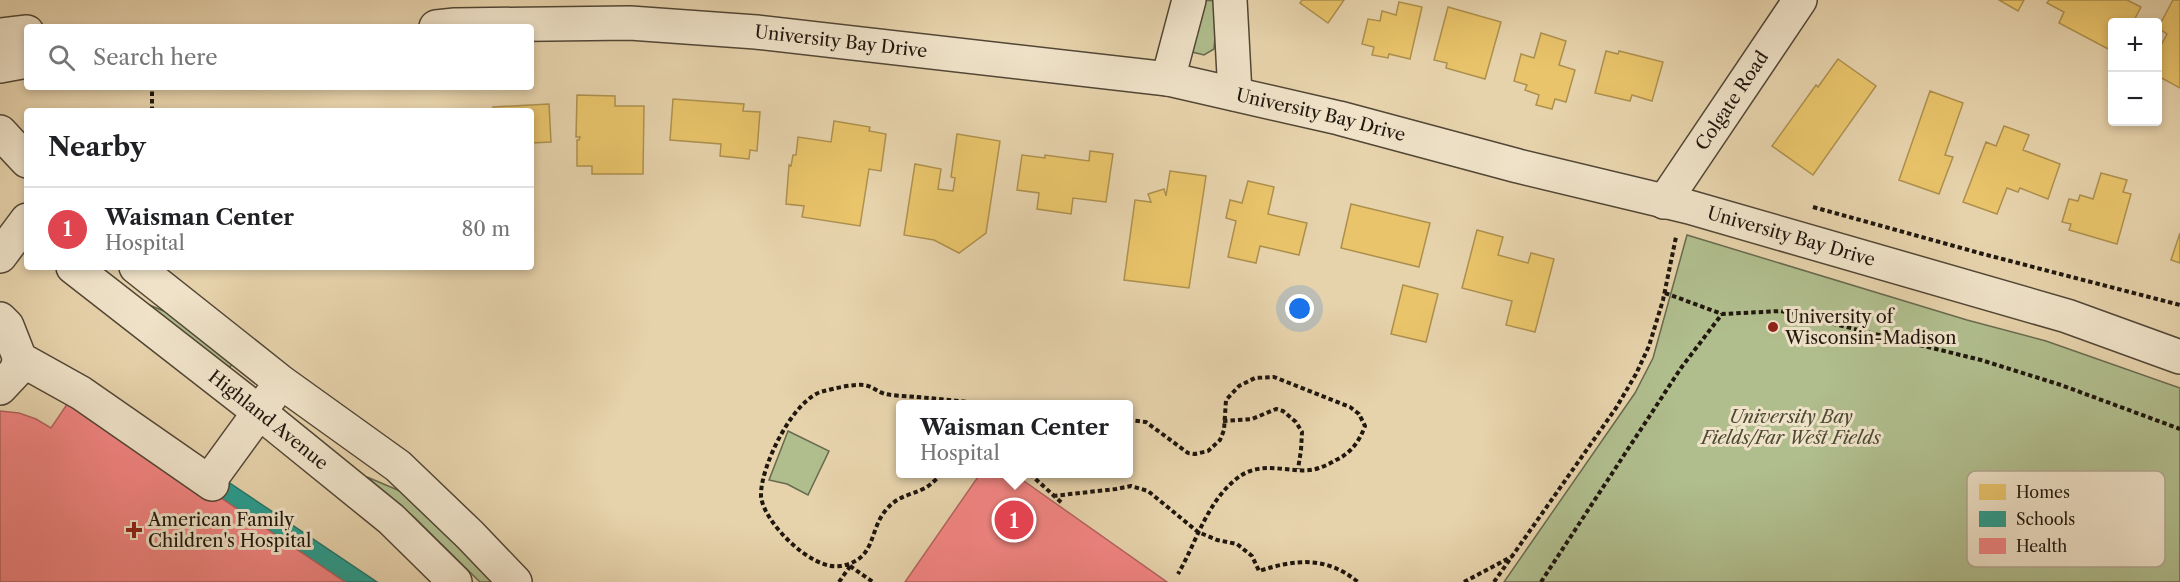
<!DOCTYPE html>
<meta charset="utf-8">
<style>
:root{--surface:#fff;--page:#f6f6f6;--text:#202124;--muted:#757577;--line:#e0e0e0;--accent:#8f2418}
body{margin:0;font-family:"Libre Caslon Text",serif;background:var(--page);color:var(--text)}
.controls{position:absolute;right:18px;top:18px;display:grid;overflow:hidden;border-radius:6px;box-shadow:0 3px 9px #0003}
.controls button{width:54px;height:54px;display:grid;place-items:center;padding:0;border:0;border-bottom:2px solid var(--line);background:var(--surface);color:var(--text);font:30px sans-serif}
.you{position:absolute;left:1300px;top:309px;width:21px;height:21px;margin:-15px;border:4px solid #fff;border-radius:50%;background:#1a73e8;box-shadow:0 0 0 9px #1a73e833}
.badge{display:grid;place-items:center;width:39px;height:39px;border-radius:50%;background:var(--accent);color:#fff;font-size:20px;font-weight:700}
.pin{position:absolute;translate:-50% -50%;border:3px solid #fff;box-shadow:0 2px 6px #0006}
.popup{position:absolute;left:896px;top:400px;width:237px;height:78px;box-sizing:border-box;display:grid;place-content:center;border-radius:6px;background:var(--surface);filter:drop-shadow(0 2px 4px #0005);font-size:20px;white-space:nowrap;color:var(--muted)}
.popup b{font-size:22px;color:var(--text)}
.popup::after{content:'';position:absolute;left:50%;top:100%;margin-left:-12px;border:12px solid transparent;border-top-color:var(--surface)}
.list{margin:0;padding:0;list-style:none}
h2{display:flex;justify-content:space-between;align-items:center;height:78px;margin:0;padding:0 24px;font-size:26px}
h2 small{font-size:20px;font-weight:400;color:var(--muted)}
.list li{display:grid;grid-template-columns:39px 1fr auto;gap:18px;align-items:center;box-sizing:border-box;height:84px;padding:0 24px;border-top:2px solid var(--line)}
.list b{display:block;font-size:22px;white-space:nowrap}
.list p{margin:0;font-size:20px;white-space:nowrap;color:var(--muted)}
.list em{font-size:20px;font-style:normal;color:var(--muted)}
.icon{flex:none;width:33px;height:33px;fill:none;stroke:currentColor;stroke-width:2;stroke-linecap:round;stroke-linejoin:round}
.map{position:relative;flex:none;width:2180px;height:582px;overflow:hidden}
.search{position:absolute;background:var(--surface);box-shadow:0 3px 9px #0003;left:24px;top:24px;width:510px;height:66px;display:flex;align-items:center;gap:15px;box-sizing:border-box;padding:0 21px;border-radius:6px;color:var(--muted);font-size:22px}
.panel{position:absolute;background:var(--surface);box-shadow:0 3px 9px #0003;left:24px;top:108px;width:510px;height:162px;border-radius:6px}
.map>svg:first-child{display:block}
.green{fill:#b0bd8d;stroke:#686a4e;stroke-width:1.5}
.homes{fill:#e9c46a;stroke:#ad904e;stroke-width:1.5}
.schools{fill:#2a9d8f;stroke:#277568;stroke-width:1.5}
.health{fill:#f28482;stroke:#b3635f;stroke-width:1.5}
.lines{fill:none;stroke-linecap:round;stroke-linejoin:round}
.minor-casing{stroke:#524635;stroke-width:36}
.path{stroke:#20170e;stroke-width:4;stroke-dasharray:4.5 3;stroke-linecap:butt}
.minor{stroke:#efe2c8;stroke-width:33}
.poi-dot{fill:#8f2418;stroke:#efe2c8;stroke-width:2}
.labels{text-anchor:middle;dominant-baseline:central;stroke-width:6;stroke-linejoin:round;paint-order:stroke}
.street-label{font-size:18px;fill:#20170e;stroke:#efe2c8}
.poi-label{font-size:18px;fill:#20170e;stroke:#efe2c8;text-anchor:start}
.park-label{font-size:18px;font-style:italic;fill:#4b4934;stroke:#efe2c8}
.key{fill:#efe2c8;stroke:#b1a590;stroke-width:1.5}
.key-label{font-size:16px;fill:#20170e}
</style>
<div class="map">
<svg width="2180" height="582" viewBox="0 0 2180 582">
<rect width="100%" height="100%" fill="#e6d2ab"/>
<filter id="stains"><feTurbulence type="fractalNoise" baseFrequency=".00333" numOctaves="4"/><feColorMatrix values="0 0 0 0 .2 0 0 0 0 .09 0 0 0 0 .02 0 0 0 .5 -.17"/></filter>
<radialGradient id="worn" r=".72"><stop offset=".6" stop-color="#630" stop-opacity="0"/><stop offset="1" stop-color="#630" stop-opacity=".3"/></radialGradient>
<path class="green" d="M1199 0 1218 1 1214 49 1204 55 1192 52 1189 50Z
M1687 235 1967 320 2046 341 2180 388V582H1504L1635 393 1653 358Z
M135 299 178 317 235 360 227 371Z
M788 431 829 451 808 495 787 484 769 480Z
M367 477 407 494 497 582H480L415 518Z"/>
<path class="homes" d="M1302 0H1344L1328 23 1300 3Z
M1999 0H2024L2018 11Z
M2049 0H2127L2141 7 2133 22H2112V51L2059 23 2064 12 2047 3Z
M2173 0H2180V88L2158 76V51L2167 34 2158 28Z
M1399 2 1422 7 1410 59 1389 54 1388 58 1372 55 1374 47 1362 44 1368 19 1380 21 1382 11 1396 15Z
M1448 7 1501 22 1485 79 1446 68 1447 63 1434 60Z
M1541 33 1566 41 1559 65 1575 70 1566 102 1555 99 1552 109 1536 105 1539 95 1525 90 1527 85 1514 81 1521 54 1534 58Z
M1606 51 1618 54 1619 51 1663 62 1652 101 1632 95 1630 101 1595 93Z
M1838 59 1876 86 1813 175 1772 146 1816 85 1818 87Z
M1930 91 1963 103 1945 155 1953 157 1939 194 1899 180Z
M577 95 615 96V106H644L643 174H592V166H577V140H579L580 137H576Z
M673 99 744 104 743 111 760 112 757 151 750 150 749 159 720 156 721 144 670 140Z
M549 104 551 142 531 143V111H494L493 107Z
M834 121 870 127 869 131 886 134 881 171 869 169 860 226 802 217 804 206 786 204 789 165 791 166 793 155H796L798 137 831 142Z
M2004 126 2029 135 2023 150 2060 164 2048 199 2020 188 2018 192 2007 188 1997 214 1963 202 1986 142 1996 146Z
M957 134 1000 141 986 233 959 253 934 240 904 235 915 164 941 169 938 189 953 191 955 178 951 177Z
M1090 151 1113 154 1106 202 1073 198 1071 214 1037 209 1039 193 1017 190 1022 155 1045 158V155L1089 161Z
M1170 171 1206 176 1189 288 1124 280 1135 200 1151 202 1148 194 1164 189 1166 196Z
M2101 173 2127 180 2123 192 2131 194 2117 244 2069 230 2071 224 2062 222 2069 199 2078 201 2080 195 2093 199Z
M1248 181 1274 187 1268 214 1307 223 1299 255 1260 246 1256 263 1228 257 1236 221 1226 218 1230 200 1242 203Z
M1351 204 1430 223 1419 267 1341 248Z
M1477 230 1503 237 1498 255 1528 263 1531 253 1554 259 1535 332 1506 325 1512 301 1462 288Z
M2180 233V263L2171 260Z
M1403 285 1438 294 1426 342 1391 334Z"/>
<path class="schools" d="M200 463 377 582H345L190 477Z"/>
<path class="health" d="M72 397 345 582H0V411L19 413 36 419 51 428Z
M980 474H1014L1167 582H905Z"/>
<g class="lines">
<defs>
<g id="minor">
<path d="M1230 0 1235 94"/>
<path id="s1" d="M436 27 455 25 630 23 756 32 1168 79 1339 118 1518 166 1689 207 2067 316 2180 357"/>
<path d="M0 35 27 32"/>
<path d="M0 66 27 61"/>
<path d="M1168 79 1189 0"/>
<path d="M0 132 27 161"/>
<path id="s2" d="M1664 202 1800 0"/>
<path d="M0 256 27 220"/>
<path id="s3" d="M73 267 259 412 391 519 455 582"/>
<path d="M136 267 281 382 398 466 470 535 515 582"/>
<path d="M0 319 7 326 20 359 81 393 212 484"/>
<path d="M0 388 16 371 20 359"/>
<path d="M215 473 271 396"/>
</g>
</defs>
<use href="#minor" class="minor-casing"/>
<path class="path" d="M152 111V87
M1813 207 1983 254 2180 305
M1665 293 1722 314 1781 311 1981 360 2061 385 2180 429
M1128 420 1146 422 1188 453 1195 454 1208 451 1220 440 1224 430 1226 400 1239 386 1255 378 1274 377 1350 407 1359 414 1365 426C1359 442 1351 453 1336 460 1331 463 1325 466 1319 468 1292 477 1263 456 1235 480 1206 504 1196 543 1178 574
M1223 421 1252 419 1276 409 1283 411 1296 422 1302 432 1301 450 1298 469
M942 474C937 478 931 485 925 488 910 496 898 495 886 510 868 531 877 560 840 566 812 571 763 522 761 496 760 467 794 397 824 391 836 388 853 384 864 385 872 386 878 392 885 394 895 396 907 396 917 397 941 399 965 402 990 404
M1030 474 1062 503
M1053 496 1116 489 1131 486 1148 491 1198 532 1217 540 1237 544 1252 556 1259 571C1296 559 1326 556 1358 582
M850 566 873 582
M839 582 851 565
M1464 582 1511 557
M1494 582 1616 408 1636 374 1649 346 1663 300 1676 237
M1541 582 1681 368 1722 314"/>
<use href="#minor" class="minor"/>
</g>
<g class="poi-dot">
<circle cx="1773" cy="327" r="6"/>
<path d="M131 521h6v6h6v6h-6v6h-6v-6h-6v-6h6z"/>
</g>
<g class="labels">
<g class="street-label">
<text stroke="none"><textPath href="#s1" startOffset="406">University Bay Drive</textPath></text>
<text stroke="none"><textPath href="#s2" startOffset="122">Colgate Road</textPath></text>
<text stroke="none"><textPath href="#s1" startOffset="892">University Bay Drive</textPath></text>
<text stroke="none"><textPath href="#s1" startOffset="1378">University Bay Drive</textPath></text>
<text stroke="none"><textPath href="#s3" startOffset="248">Highland Avenue</textPath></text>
</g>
<g class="poi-label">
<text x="1785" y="317">University of<tspan x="1785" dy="21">Wisconsin-Madison</tspan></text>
<text x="148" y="520">American Family<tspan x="148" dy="21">Children's Hospital</tspan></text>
</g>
<g class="park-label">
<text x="1791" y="417">University Bay<tspan x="1791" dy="21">Fields/Far West Fields</tspan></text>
</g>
</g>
<rect x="1967" y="471" width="198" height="96" rx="9" class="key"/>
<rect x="1979" y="484" width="27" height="16" fill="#e9c46a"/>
<rect x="1979" y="511" width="27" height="16" fill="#2a9d8f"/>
<rect x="1979" y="538" width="27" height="16" fill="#f28482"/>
<g class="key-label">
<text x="2016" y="498">Homes</text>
<text x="2016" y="525">Schools</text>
<text x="2016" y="552">Health</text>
</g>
<rect width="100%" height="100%" filter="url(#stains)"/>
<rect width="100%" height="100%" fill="url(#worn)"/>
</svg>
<div class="controls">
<button>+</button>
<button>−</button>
</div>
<div class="you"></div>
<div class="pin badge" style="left:1014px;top:520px;background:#e0444e">1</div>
<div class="popup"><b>Waisman Center</b>Hospital</div>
<div class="search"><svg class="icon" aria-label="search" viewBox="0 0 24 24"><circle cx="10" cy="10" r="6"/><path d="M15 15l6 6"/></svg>Search here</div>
<section class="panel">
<h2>Nearby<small></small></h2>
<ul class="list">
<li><span class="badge" style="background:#e0444e">1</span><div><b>Waisman Center</b><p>Hospital</p></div><em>80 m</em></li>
</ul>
</section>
</div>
